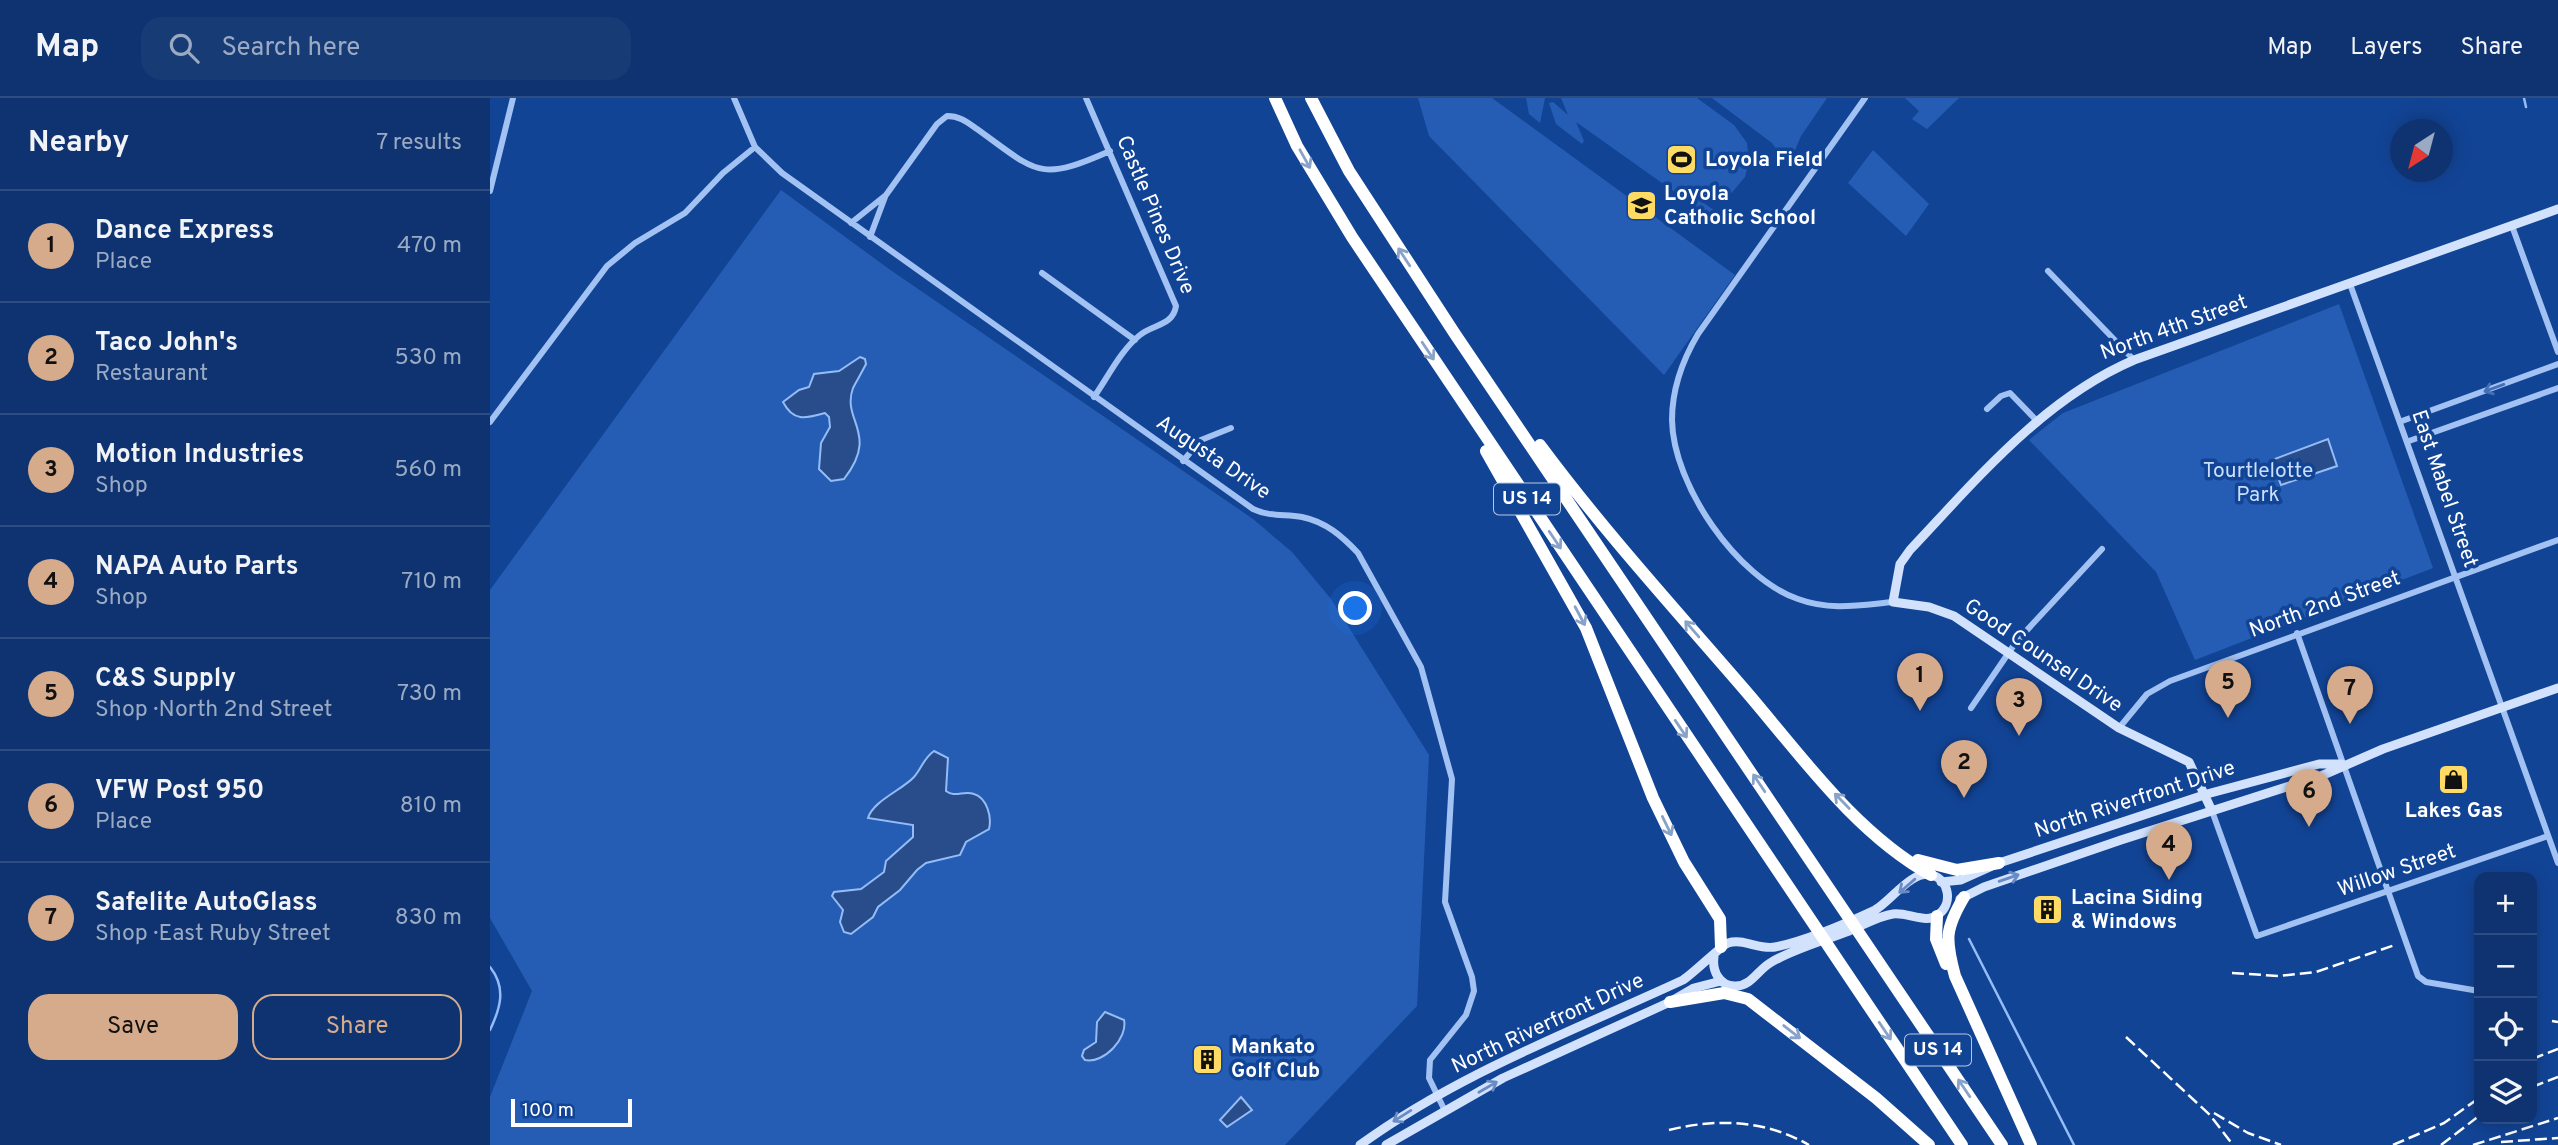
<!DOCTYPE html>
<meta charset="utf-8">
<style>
:root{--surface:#0e3370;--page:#173b75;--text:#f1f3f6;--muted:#9baac3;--line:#2e4e83;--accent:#d6ab8b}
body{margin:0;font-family:Overpass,sans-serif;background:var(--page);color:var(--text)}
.controls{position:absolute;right:21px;bottom:21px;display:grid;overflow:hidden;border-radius:14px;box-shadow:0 4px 18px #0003}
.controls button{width:63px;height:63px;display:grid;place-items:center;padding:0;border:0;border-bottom:2px solid var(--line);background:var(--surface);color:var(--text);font:35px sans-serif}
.compass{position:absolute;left:1900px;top:21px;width:63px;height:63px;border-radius:50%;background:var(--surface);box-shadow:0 4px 18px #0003;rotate:216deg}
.scale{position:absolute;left:21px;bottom:18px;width:121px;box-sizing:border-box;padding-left:7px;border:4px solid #fff;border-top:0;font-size:19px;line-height:24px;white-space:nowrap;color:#fff;-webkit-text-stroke:5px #124496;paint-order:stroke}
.you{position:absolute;left:866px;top:511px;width:24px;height:24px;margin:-18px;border:5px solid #fff;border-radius:50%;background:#1a73e8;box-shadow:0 0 0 10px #1a73e833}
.badge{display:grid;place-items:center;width:46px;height:46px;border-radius:50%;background:var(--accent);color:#111;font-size:23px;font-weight:700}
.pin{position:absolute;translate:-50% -58px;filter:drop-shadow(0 2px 4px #0008)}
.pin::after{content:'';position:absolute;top:37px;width:24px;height:21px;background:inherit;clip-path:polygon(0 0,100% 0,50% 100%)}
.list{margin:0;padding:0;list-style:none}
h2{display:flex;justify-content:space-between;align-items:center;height:91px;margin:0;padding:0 28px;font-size:30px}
h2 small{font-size:23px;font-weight:400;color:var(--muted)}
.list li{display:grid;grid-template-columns:46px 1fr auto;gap:21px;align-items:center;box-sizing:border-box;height:112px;padding:0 28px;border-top:2px solid var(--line)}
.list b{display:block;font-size:26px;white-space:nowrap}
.list p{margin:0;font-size:23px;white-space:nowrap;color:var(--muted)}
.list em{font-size:23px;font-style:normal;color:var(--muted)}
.actions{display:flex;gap:14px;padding:21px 28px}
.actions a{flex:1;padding:16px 0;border:2px solid var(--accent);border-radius:21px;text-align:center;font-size:24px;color:var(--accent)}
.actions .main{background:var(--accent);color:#111}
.icon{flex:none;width:38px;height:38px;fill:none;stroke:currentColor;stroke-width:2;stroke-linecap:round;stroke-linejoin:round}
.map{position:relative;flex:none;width:2068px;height:1047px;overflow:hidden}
header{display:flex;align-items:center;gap:42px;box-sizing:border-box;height:98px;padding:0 35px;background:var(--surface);border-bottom:2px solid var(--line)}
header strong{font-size:33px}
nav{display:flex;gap:38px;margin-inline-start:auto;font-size:24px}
.search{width:490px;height:63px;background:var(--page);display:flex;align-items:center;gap:18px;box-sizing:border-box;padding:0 24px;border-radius:21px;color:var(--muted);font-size:26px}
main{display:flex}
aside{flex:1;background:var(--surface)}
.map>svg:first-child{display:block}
.green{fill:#255db5}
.water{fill:#294d8a;stroke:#94bcf6;stroke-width:2}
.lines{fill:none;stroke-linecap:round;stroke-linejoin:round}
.stream{stroke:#94bcf6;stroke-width:2.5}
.street{stroke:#a2c2f3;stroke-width:6}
.secondary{stroke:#d2e2fd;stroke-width:9}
.highway{stroke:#fff;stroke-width:12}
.rail{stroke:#fff;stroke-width:2.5;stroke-dasharray:12 5;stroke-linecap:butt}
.oneway{stroke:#88a2ca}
.oneway2{stroke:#4470b7}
.oneway3{stroke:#688bc4}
.labels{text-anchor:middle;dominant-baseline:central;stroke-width:7;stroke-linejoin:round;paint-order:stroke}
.shield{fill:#124496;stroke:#b8c7e0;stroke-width:2}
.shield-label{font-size:19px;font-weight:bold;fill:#fff}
.poi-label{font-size:21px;font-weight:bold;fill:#fff;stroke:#124496;text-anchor:start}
.street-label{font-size:21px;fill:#fff;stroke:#124496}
.park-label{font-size:21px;fill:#cadefd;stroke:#124496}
</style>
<header>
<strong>Map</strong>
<div class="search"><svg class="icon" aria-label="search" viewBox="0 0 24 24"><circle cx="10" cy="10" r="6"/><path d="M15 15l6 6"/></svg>Search here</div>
<nav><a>Map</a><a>Layers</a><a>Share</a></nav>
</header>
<main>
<aside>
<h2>Nearby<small>7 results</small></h2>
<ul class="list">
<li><span class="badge">1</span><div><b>Dance Express</b><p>Place</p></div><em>470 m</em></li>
<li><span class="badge">2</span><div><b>Taco John's</b><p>Restaurant</p></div><em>530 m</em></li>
<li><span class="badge">3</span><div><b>Motion Industries</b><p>Shop</p></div><em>560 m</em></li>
<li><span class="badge">4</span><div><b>NAPA Auto Parts</b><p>Shop</p></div><em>710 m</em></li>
<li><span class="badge">5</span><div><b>C&amp;S Supply</b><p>Shop · North 2nd Street</p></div><em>730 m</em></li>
<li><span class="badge">6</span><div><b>VFW Post 950</b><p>Place</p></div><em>810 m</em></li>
<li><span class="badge">7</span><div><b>Safelite AutoGlass</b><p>Shop · East Ruby Street</p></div><em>830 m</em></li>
</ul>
<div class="actions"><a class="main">Save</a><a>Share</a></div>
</aside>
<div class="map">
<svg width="2068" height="1047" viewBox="0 0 2068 1047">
<rect width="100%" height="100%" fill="#124496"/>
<path class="green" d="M928 0H1002L1245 177 1174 277 939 38Z
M1036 0H1055L1050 25 1039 16Z
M1071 0H1207L1244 27 1257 45 1259 63 1255 79 1239 98 1214 105 1225 113 1220 119 1086 24 1094 43 1092 46 1066 26 1059 5 1063 4 1078 17Z
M1222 0H1337L1311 38 1303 57 1292 59 1282 45Z
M1415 0H1469L1437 31 1422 21 1429 13Z
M1383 52 1439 106 1416 138 1358 85Z
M291 92 399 171 763 421 802 454 841 501 939 657 927 908 795 1047H0V999L42 893 0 820V492Z
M1849 206 1943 470 1705 562 1666 474 1539 342 1573 315Z"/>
<path class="water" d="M370 259 375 261 376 266C372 274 366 284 363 290 351 323 390 335 354 381L341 383 329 371 331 345 340 329 339 319 335 315C317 320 304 325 293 304L309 292 319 289 324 276 349 273Z
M1838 341 1847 368 1791 387 1782 362Z
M444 653 458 660 456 693C465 700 474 692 484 696 497 700 502 719 499 731L476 744 470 757 436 765 427 772 410 792 388 809 383 819 361 836 354 834 350 824 353 812 342 798 344 794 371 791 394 774 396 763 423 739V727L378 720C383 703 412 692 424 679 432 670 433 661 444 653Z
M615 914 634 922C638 940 614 966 595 962L592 958 594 952 606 944 607 924Z
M751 999 762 1012 737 1029 730 1022Z"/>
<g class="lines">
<path class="stream" d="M2034 0 2036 9
M1479 841 1584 1047
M0 869C17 890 10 911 0 932"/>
<path class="street" d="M244 0 265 49 292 75 763 411C780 419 794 416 812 419 836 424 852 438 868 455L931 569 962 681 955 804 982 879 984 893 976 917 940 962 939 980 955 1013
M596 0 686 208C683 228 663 226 650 237 631 252 618 279 604 299
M1375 0 1208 236C1192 263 1182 290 1182 322 1183 387 1247 480 1308 501 1340 513 1371 507 1403 504
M0 93 23 0
M361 125 396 97 447 26 457 18C470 18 477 24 487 31 547 74 548 85 620 53
M2022 128 2068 254
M380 139 395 99
M1558 173 1644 262
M552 175 645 242
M1860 186 2068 765
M1497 311 1511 298 1520 295 1547 323
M1912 323 2068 266
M0 324 117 168 145 145 195 115 233 75 265 49
M1919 343 2068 290
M693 363 711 342 741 330
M1807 535 1928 878 1936 884 1989 893
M1481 610 1526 544 1612 451
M1629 630 1657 596 1680 583 2068 442
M1722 713 1767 838 2058 738"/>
<path class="secondary" d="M1722 713 1699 664 1629 630 1464 518 1439 509 1403 504 1410 466 1420 452C1487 381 1553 301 1644 262L2068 111
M1451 784 1471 782 1509 765 1717 696 1829 666H1852
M1470 801 1494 789 1631 742 1831 678 1893 651 2068 590
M870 1047C969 975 1083 933 1193 882 1204 875 1232 847 1238 845 1253 840 1269 852 1285 849 1315 843 1357 825 1385 812 1401 803 1422 771 1442 777 1459 782 1463 805 1449 816 1436 827 1419 814 1403 816 1388 818 1372 828 1359 833 1333 843 1303 851 1280 865 1268 872 1261 888 1246 888 1229 889 1222 872 1224 859
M896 1047 1013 980 1180 904 1204 890 1231 883"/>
<path class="highway" d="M785 0 807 48 862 139 1472 1047
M821 0 859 73 965 236 1512 1047
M1050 347C1113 432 1185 511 1254 591 1310 656 1365 735 1441 777
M996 353 1096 530 1163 700 1194 764 1230 821 1231 849
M1428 762 1467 772 1509 765
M1474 799C1455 831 1455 841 1465 878L1541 1047
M1447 818 1446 841 1456 866
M1180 904 1234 895 1258 901 1386 1000 1439 1047"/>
<path class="rail" d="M1742 875 1789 878 1826 874 1905 847
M2062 923 2068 924
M1636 939 1720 1017 1743 1047
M2042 961 2068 951
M2042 989 2068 979
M1724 1015 1758 1035 1791 1047
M1179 1032C1228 1020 1275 1022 1319 1047
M2011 1044 2068 1040
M1903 1047 1954 1025 1989 1000
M1951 1047 1989 1018
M1983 1047 2068 1020"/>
</g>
<defs><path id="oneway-shaft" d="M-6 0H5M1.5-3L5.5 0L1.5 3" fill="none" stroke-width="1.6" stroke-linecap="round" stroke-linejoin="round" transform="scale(1.75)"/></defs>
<g class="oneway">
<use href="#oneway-shaft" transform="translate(815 61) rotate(61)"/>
<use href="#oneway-shaft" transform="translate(914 159) rotate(-123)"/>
<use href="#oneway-shaft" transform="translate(938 253) rotate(56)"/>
<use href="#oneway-shaft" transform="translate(1065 442) rotate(56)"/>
<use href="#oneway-shaft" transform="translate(1090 518) rotate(62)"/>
<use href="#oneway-shaft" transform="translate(1202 531) rotate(-131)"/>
<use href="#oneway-shaft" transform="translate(1191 631) rotate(56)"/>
<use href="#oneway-shaft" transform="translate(1269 685) rotate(-124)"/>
<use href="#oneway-shaft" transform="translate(1352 703) rotate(-134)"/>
<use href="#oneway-shaft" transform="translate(1177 728) rotate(64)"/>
<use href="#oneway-shaft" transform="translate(1395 933) rotate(56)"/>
<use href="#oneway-shaft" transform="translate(1302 934) rotate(38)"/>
<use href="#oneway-shaft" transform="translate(1474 990) rotate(-124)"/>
</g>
<use class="oneway2" href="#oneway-shaft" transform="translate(2004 290) rotate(160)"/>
<g class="oneway3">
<use href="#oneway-shaft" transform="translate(1519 780) rotate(-19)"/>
<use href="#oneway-shaft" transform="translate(1417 788) rotate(139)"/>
<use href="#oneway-shaft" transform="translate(998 989) rotate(-30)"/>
<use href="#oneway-shaft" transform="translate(912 1018) rotate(148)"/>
</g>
<defs>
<symbol id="stadium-square" viewBox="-11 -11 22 22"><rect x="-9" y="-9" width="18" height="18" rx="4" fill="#ffdb64" stroke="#124496"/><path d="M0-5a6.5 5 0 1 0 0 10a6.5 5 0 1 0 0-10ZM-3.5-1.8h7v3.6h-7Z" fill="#111"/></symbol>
<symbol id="school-square" viewBox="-11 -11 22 22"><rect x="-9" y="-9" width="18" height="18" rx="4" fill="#ffdb64" stroke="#124496"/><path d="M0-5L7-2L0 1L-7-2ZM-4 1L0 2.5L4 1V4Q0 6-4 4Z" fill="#111"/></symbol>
<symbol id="shop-square" viewBox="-11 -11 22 22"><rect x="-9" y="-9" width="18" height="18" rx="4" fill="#ffdb64" stroke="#124496"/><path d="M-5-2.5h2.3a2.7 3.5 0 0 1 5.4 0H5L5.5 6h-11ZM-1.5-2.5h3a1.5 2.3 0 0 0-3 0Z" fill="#111"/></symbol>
<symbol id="building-square" viewBox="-11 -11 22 22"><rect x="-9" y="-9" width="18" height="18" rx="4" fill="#ffdb64" stroke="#124496"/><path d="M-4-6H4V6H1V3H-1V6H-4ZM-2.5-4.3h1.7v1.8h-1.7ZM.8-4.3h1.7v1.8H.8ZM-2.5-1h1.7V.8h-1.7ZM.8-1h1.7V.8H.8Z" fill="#111"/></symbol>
</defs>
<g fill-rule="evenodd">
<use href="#stadium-square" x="1174" y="44" width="35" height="35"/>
<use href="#school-square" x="1134" y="90" width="35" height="35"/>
<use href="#shop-square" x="1946" y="664" width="35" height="35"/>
<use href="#building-square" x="1540" y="794" width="35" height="35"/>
<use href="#building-square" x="700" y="944" width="35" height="35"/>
</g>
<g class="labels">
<g class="shield">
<rect x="1004" y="385.5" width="66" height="31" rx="5"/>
<rect x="1415" y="936.5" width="66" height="31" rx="5"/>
</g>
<g class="shield-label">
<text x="1037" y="401">US 14</text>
<text x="1448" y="952">US 14</text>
</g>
<g class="poi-label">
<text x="1215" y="62">Loyola Field</text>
<text x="1174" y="96">Loyola<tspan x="1174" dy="24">Catholic School</tspan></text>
<text x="1964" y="713" text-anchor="middle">Lakes Gas</text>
<text x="1581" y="800">Lacina Siding<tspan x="1581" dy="24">&amp; Windows</tspan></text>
<text x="741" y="949">Mankato<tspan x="741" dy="24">Golf Club</tspan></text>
</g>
<g class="street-label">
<text transform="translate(665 117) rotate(67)">Castle Pines Drive</text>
<text transform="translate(1684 230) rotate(-20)">North 4th Street</text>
<text transform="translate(723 360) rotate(34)">Augusta Drive</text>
<text transform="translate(1954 391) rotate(71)">East Mabel Street</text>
<text transform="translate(1835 507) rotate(-20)">North 2nd Street</text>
<text transform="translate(1553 558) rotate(34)">Good Counsel Drive</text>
<text transform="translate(1645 702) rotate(-18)">North Riverfront Drive</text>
<text transform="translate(1907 773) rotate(-19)">Willow Street</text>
<text transform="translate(1058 926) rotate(-25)">North Riverfront Drive</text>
</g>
<g class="park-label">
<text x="1768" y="373">Tourtlelotte<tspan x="1768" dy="24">Park</tspan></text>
</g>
</g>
</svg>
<div class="controls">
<button>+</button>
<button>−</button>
<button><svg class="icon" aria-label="locate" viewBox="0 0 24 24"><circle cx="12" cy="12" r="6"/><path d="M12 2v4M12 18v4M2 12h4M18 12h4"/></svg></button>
<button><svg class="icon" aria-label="layers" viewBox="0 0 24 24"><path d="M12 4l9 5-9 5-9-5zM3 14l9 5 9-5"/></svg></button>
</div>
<svg class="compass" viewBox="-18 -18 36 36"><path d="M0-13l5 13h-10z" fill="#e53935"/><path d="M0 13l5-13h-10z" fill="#9baac3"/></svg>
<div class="scale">100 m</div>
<div class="you"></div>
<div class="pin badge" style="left:1430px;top:613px">1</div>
<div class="pin badge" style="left:1474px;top:700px">2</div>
<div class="pin badge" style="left:1529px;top:638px">3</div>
<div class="pin badge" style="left:1679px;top:782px">4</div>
<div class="pin badge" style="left:1738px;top:620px">5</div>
<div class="pin badge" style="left:1819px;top:729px">6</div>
<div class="pin badge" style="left:1860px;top:626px">7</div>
</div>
</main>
